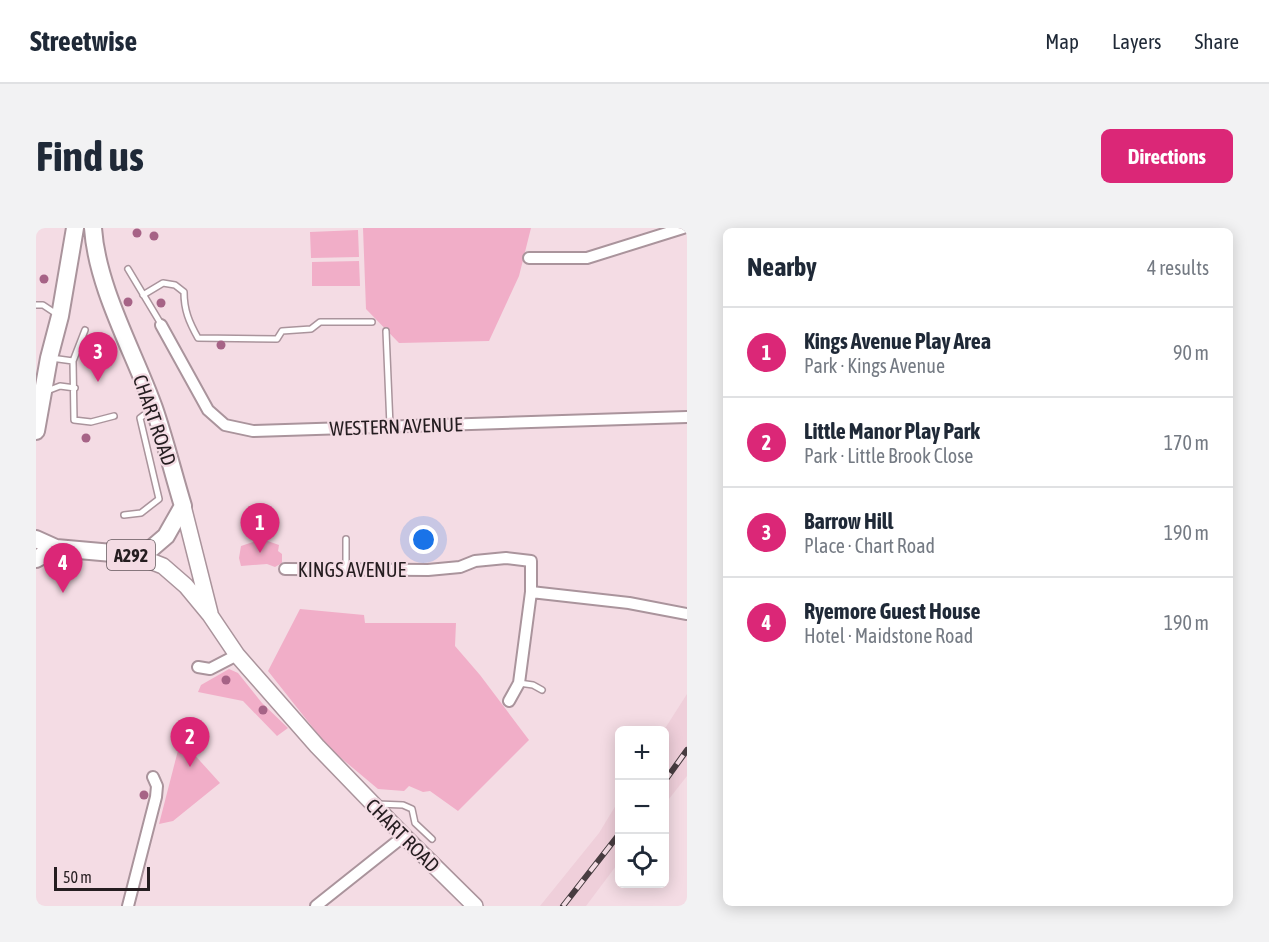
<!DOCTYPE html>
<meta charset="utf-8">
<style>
:root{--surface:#fff;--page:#f2f2f3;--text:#1f2937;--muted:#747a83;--line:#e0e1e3;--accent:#db2777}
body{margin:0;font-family:"Asap Condensed",sans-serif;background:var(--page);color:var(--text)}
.controls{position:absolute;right:18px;bottom:18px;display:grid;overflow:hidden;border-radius:9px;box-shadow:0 3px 15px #0003}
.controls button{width:54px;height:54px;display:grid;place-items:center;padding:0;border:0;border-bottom:2px solid var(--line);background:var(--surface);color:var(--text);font:30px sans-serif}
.scale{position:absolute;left:18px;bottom:15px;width:96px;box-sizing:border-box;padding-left:6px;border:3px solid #251d20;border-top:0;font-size:16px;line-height:21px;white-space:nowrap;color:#251d20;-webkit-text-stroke:4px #f4dce4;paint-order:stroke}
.you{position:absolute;left:388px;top:312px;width:21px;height:21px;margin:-15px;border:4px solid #fff;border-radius:50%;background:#1a73e8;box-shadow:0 0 0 9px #1a73e833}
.badge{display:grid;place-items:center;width:39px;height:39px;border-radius:50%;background:var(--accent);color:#fff;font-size:20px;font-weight:700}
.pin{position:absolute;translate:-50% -50px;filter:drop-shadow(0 2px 3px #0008)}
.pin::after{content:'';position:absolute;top:32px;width:21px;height:18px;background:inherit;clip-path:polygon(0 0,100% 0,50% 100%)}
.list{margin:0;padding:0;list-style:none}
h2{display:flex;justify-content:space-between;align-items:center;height:78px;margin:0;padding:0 24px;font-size:26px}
h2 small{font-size:20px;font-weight:400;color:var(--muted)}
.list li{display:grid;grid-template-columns:39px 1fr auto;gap:18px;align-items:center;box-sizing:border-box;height:90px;padding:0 24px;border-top:2px solid var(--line)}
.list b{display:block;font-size:22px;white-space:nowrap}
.list p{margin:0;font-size:20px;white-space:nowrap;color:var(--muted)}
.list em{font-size:20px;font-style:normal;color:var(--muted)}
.icon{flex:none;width:33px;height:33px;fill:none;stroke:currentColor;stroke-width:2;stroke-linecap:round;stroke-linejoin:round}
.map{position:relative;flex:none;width:651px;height:678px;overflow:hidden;border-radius:9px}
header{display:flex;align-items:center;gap:36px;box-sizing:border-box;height:84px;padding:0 30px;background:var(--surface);border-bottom:2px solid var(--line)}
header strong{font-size:28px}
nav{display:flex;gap:33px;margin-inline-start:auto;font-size:21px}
.intro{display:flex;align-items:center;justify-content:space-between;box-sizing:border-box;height:144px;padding:0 36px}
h1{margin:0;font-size:42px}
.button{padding:15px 27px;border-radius:9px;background:var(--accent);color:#fff;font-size:21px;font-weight:700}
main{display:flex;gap:36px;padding:0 36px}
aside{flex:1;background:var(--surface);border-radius:9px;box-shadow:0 3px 15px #0003}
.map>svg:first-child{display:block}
.built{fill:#efcfda}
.green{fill:#f1aec8}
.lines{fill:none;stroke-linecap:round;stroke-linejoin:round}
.lane-casing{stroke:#aa949c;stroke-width:8}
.street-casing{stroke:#aa949c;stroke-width:14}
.secondary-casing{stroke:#aa949c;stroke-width:18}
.primary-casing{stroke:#aa949c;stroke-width:20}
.lane{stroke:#fff;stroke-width:5}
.street{stroke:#fff;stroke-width:10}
.secondary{stroke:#fff;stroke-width:15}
.primary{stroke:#fff;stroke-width:16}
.rail-casing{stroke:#483d41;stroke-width:6}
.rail{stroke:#f4dce4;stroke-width:4;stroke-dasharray:11;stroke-linecap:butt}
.tree{fill:#a66386}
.labels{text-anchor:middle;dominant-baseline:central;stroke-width:4.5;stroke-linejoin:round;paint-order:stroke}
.shield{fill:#f4dce4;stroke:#63565b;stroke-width:1.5}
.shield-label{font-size:18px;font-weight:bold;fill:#251d20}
.street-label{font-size:20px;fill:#251d20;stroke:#f4dce4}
</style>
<header>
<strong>Streetwise</strong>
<nav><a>Map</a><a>Layers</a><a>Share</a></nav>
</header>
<div class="intro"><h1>Find us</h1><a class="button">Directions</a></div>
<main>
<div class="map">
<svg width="651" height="678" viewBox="0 0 651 678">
<rect width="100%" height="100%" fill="#f4dce4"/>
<path class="built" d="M651 466V548L629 576 628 502Z
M583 572V634L550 678H504L563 605Z"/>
<path class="green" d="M327 0H495L483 48 453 113 363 115 330 81Z
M322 2 323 29 275 30 274 4Z
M323 33 324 58H276V34Z
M226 311 243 317 242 323 246 326V335L239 339 231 336 205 338 203 330 205 318Z
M264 381 328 387 329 395H420L419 418 444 447 493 512 422 583 394 563 387 564 373 558 368 563 342 561 293 520 232 443Z
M193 441 202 445 226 475 252 500 241 508 207 473 162 464 165 457Z
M147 503 155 523 184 555 137 593 123 596Z"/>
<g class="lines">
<defs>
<path id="lane" d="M92 41 125 96
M107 67 127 55 139 57 148 64C148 82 153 94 162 110L241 111 246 103 275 101 284 94H336
M0 77H7L22 87
M49 102 37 133 38 192 55 194 78 188
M350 103 354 198
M15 130 37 133
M11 163 24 158 39 160
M88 287 105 285 123 271 104 190 116 181
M310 311V340
M483 455 497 457 506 462
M341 576 367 577 376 581 379 595 396 611"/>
<path id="street" d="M493 30H551L647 0
M125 97 172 182 189 197 217 203 651 189
M249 341 392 342 424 339 439 333 470 330 495 333V364L483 455 473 473
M495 364 593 375 651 386
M162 439 174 441 201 427
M92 678 120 569 121 558 117 549
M280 678 368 608"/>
<path id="secondary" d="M147 278 174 385
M99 327 127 338 150 358 174 387 201 427 281 518 368 608 439 678"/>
<path id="primary" d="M0 203 13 130 24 88 39 0
M0 311 20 320 99 327 116 320 130 308 147 278C137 245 129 212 118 180 98 124 61 60 57 0
M0 331 20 320"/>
</defs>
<use href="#lane" class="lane-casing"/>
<use href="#street" class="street-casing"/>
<use href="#secondary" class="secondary-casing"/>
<use href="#primary" class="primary-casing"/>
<use href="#lane" class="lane"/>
<use href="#street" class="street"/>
<use href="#secondary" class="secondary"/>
<use href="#primary" class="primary"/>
<defs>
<path id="rail" d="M628 554 651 522
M527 678 584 605"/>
</defs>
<use href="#rail" class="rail-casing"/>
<use href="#rail" class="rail"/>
</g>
<g class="tree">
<circle cx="101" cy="5" r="4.5"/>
<circle cx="118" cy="8" r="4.5"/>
<circle cx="8" cy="51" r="4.5"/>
<circle cx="92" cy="74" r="4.5"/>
<circle cx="125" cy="75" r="4.5"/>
<circle cx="185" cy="117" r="4.5"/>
<circle cx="50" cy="210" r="4.5"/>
<circle cx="190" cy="452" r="4.5"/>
<circle cx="227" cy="482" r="4.5"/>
<circle cx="108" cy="567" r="4.5"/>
</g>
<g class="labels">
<rect class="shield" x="71" y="312" width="48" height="30" rx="4.5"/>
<g class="shield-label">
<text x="95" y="327">A292</text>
</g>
<g class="street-label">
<text transform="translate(119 192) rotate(71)">CHART ROAD</text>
<text transform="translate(360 198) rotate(-2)">WESTERN AVENUE</text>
<text x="316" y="341">KINGS AVENUE</text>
<text transform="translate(367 607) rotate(45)">CHART ROAD</text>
</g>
</g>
</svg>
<div class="controls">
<button>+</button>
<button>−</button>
<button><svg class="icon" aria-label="locate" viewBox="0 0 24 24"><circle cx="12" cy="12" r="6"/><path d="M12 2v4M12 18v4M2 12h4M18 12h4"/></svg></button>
</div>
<div class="scale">50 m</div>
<div class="you"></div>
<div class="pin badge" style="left:224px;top:325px">1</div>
<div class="pin badge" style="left:154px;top:539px">2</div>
<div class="pin badge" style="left:62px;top:154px">3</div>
<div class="pin badge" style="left:27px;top:365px">4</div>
</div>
<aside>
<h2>Nearby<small>4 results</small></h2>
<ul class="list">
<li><span class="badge">1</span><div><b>Kings Avenue Play Area</b><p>Park · Kings Avenue</p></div><em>90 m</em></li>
<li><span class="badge">2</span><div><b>Little Manor Play Park</b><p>Park · Little Brook Close</p></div><em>170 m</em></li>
<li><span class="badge">3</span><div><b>Barrow Hill</b><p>Place · Chart Road</p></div><em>190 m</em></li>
<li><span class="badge">4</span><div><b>Ryemore Guest House</b><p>Hotel · Maidstone Road</p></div><em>190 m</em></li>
</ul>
</aside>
</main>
